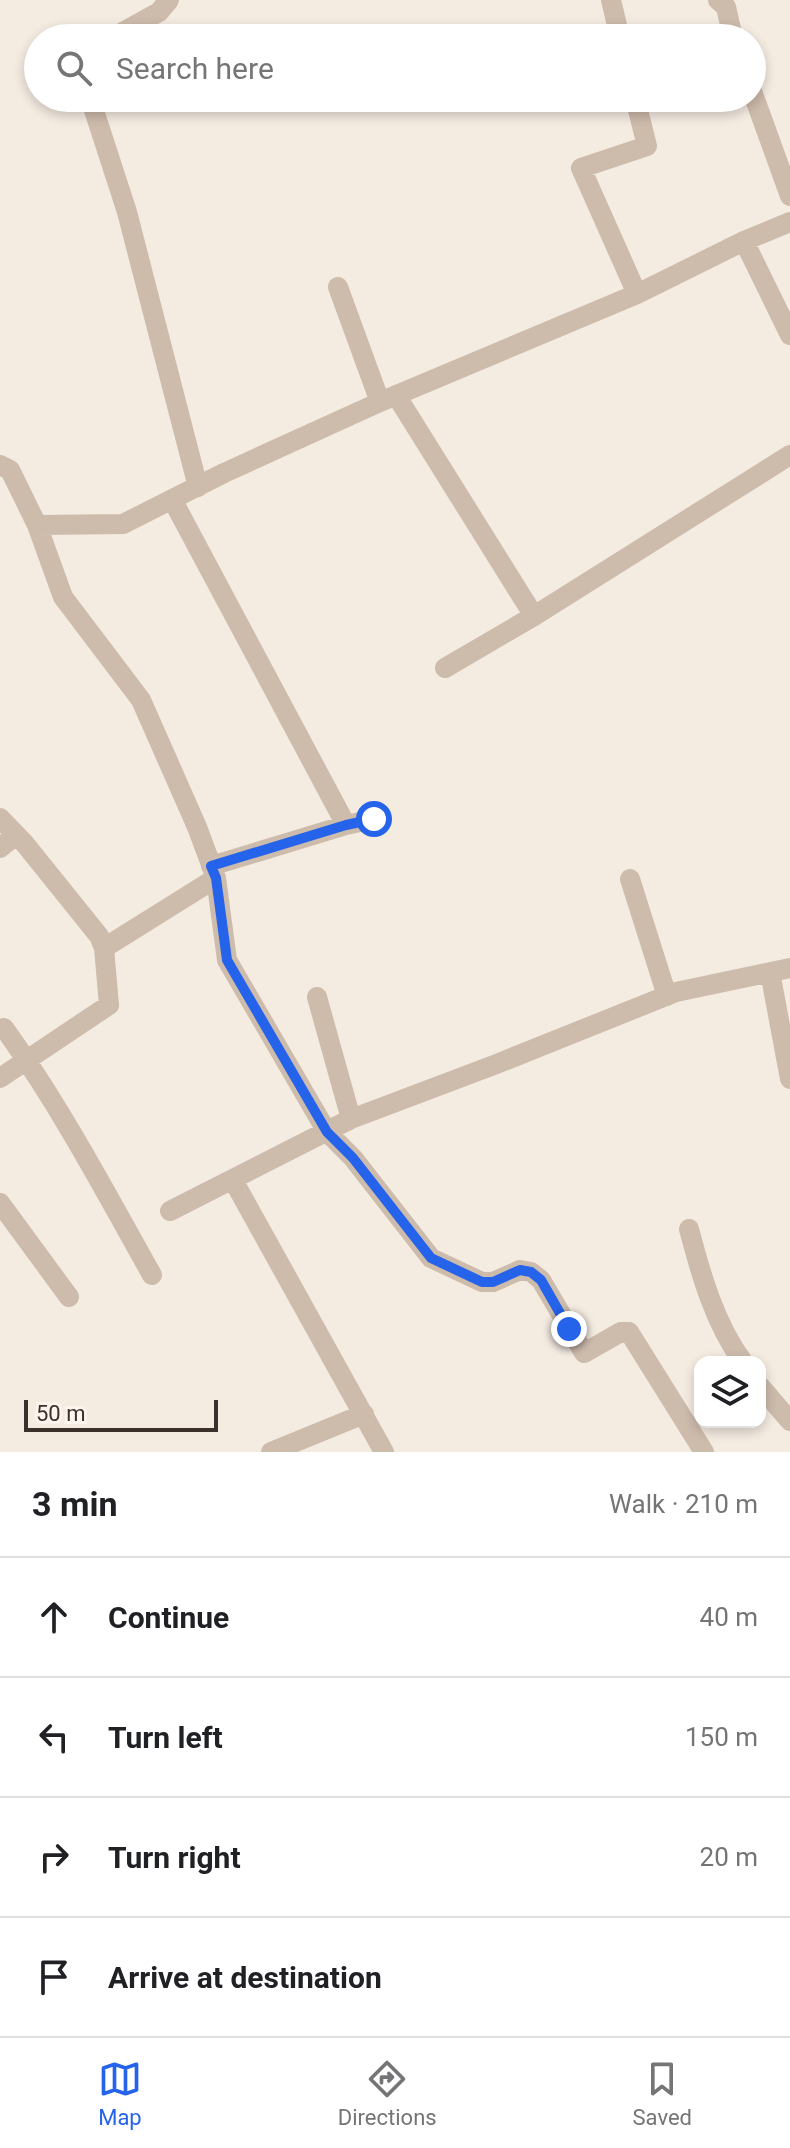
<!DOCTYPE html>
<meta charset="utf-8">
<style>
:root{--surface:#fff;--page:#f2f2f2;--text:#202124;--muted:#757577;--line:#e0e0e0;--accent:#2563eb}
body{margin:0;font-family:Roboto,sans-serif;background:var(--page);color:var(--text)}
.controls{position:absolute;right:24px;bottom:24px;display:grid;overflow:hidden;border-radius:16px;box-shadow:0 4px 12px #0003}
.controls button{width:72px;height:72px;display:grid;place-items:center;padding:0;border:0;border-bottom:2px solid var(--line);background:var(--surface);color:var(--text);font:40px sans-serif}
.scale{position:absolute;left:24px;bottom:20px;width:194px;box-sizing:border-box;padding-left:8px;border:4px solid #3b302b;border-top:0;font-size:22px;line-height:28px;white-space:nowrap;color:#3b302b;-webkit-text-stroke:6px #fbf5ee;paint-order:stroke}
.stop{position:absolute;width:24px;height:24px;margin:-18px;border:6px solid #2563eb;border-radius:50%;background:#fff}
.stop.end{background:#2563eb;border-color:#fff;box-shadow:0 2px 8px #0008}
.list{margin:0;padding:0;list-style:none}
h2{display:flex;justify-content:space-between;align-items:center;height:104px;margin:0;padding:0 32px;font-size:34px}
h2 small{font-size:26px;font-weight:400;color:var(--muted)}
.list li{display:grid;grid-template-columns:52px 1fr auto;gap:24px;align-items:center;box-sizing:border-box;height:120px;padding:0 32px;border-top:2px solid var(--line)}
.list b{display:block;font-size:30px;white-space:nowrap}
.list em{font-size:26px;font-style:normal;color:var(--muted)}
.icon{flex:none;width:44px;height:44px;fill:none;stroke:currentColor;stroke-width:2;stroke-linecap:round;stroke-linejoin:round}
.map{position:relative;flex:none;width:790px;height:1452px;overflow:hidden}
.search{position:absolute;background:var(--surface);box-shadow:0 4px 12px #0003;left:24px;right:24px;top:24px;height:88px;display:flex;align-items:center;gap:20px;box-sizing:border-box;padding:0 28px;border-radius:44px;color:var(--muted);font-size:30px}
.sheet{height:584px;background:var(--surface)}
nav{display:flex;justify-content:space-around;align-items:center;box-sizing:border-box;height:112px;border-top:2px solid var(--line);background:var(--surface);font-size:22px;color:var(--muted)}
nav a{display:grid;justify-items:center;gap:4px}
nav .on{color:var(--accent)}
.map>svg:first-child{display:block}
.lines{fill:none;stroke-linecap:round;stroke-linejoin:round}
.street{stroke:#cdbbac;stroke-width:20}
.route{stroke:#2563eb;stroke-width:10}
</style>
<div class="map">
<svg width="790" height="1452" viewBox="0 0 790 1452">
<rect width="100%" height="100%" fill="#f4ebe1"/>
<g class="lines">
<path class="street" d="M611 0 620 38
M718 0 726 7 733 38
M112 38 159 12 169 0
M752 91 790 196
M90 98 127 212 198 487
M635 98 647 146 581 168 637 294
M744 241 790 335
M338 287 380 402
M396 395 534 616
M0 465 10 470 37 525 63 597 141 700 197 827 216 878 227 960 327 1132 353 1158 431 1258 482 1282H493L520 1270 531 1272 541 1280 584 1353 621 1332H629L704 1452
M172 499 346 825
M37 525 123 524 224 473 380 402 637 294 744 241 790 222
M445 668 534 616 790 455
M0 818 25 844 99 936 104 948 109 1005 0 1078
M0 848 16 835
M211 866 346 825 374 819
M630 879 667 996
M104 948 216 878
M770 972 790 1079
M4 1028C60 1106 105 1191 152 1275
M351 1119 494 1065 676 992 790 968
M233 1180 384 1452
M0 1203 69 1297
M170 1211 351 1119 317 997
M689 1229C701 1275 715 1324 743 1362
M760 1386 790 1421
M271 1452 364 1414"/>
</g>
<g class="lines">
<path class="route" d="M374 819 346 825 211 866 216 878 227 960 327 1132 353 1158 431 1258 482 1282H493L520 1270 531 1272 541 1280 569 1329"/>
</g>
</svg>
<div class="controls">
<button><svg class="icon" aria-label="layers" viewBox="0 0 24 24"><path d="M12 4l9 5-9 5-9-5zM3 14l9 5 9-5"/></svg></button>
</div>
<div class="scale">50 m</div>
<div class="stop" style="left:374px;top:819px"></div>
<div class="stop end" style="left:569px;top:1329px"></div>
<div class="search"><svg class="icon" aria-label="search" viewBox="0 0 24 24"><circle cx="10" cy="10" r="6"/><path d="M15 15l6 6"/></svg>Search here</div>
</div>
<section class="sheet">
<h2>3 min<small>Walk · 210 m</small></h2>
<ul class="list">
<li><svg class="icon" aria-label="ahead" viewBox="0 0 24 24"><path d="M12 20V5M6 11l6-6 6 6"/></svg><div><b>Continue</b></div><em>40 m</em></li>
<li><svg class="icon" aria-label="left" viewBox="0 0 24 24"><path d="M17 20v-9H6M10 6l-5 5 5 5"/></svg><div><b>Turn left</b></div><em>150 m</em></li>
<li><svg class="icon" aria-label="right" viewBox="0 0 24 24"><path d="M7 20v-9h11M14 6l5 5-5 5"/></svg><div><b>Turn right</b></div><em>20 m</em></li>
<li><svg class="icon" aria-label="arrive" viewBox="0 0 24 24"><path d="M6 21V4h12l-3 4 3 4H6"/></svg><div><b>Arrive at destination</b></div></li>
</ul>
</section>
<nav>
<a class="on"><svg class="icon" aria-label="map" viewBox="0 0 24 24"><path d="M3 6l6-2 6 2 6-2v14l-6 2-6-2-6 2zM9 4v14M15 6v14"/></svg>Map</a>
<a><svg class="icon" aria-label="directions" viewBox="0 0 24 24"><path d="M12 3l9 9-9 9-9-9zM9 14v-3h6M13 9l2 2-2 2"/></svg>Directions</a>
<a><svg class="icon" aria-label="saved" viewBox="0 0 24 24"><path d="M7 4h10v16l-5-4-5 4z"/></svg>Saved</a>
</nav>
